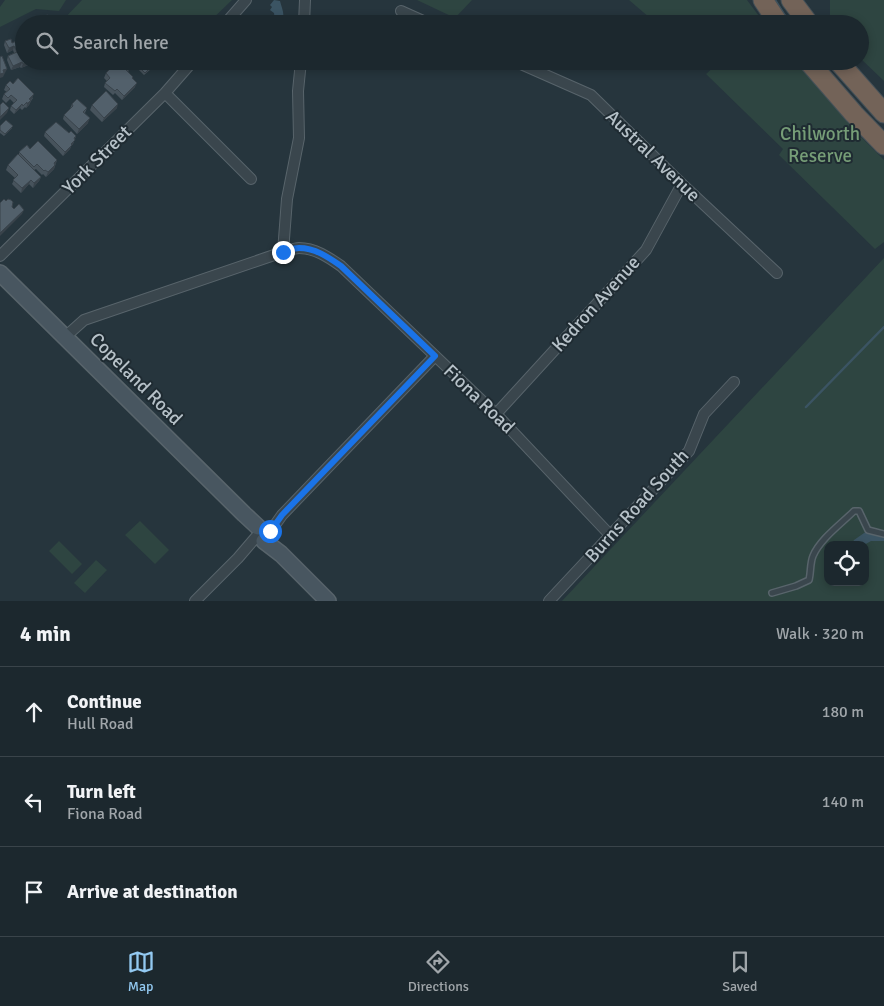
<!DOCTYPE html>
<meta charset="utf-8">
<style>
:root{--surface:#1c282e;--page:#29343a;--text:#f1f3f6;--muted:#a0a6aa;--line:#3a444a;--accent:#93c9f1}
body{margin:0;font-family:Signika,sans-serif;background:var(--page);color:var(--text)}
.controls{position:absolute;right:15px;bottom:15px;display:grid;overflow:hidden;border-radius:10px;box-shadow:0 2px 8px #0003}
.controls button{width:45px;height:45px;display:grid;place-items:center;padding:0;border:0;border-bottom:1px solid var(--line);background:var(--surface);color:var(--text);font:25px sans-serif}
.stop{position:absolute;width:15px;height:15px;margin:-11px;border:4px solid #1a73e8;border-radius:50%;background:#fff}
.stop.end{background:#1a73e8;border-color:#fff;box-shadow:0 1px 5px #0008}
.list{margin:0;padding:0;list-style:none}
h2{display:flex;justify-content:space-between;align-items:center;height:65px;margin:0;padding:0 20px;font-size:21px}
h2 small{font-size:16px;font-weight:400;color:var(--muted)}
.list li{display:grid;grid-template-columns:32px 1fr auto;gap:15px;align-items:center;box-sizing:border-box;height:90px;padding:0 20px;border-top:1px solid var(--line)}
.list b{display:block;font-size:19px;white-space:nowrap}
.list p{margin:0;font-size:16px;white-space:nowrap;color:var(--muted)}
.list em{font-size:16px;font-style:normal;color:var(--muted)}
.icon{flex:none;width:28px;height:28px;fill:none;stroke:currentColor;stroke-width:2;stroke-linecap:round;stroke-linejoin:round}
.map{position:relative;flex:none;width:884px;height:601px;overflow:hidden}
.search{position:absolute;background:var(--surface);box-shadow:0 2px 8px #0003;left:15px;right:15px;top:15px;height:55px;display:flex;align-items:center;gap:12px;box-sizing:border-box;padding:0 18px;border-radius:28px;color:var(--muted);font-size:19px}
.sheet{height:335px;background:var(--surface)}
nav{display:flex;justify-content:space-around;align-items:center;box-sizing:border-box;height:70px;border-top:1px solid var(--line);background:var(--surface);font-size:14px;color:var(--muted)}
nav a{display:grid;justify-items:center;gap:2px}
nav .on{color:var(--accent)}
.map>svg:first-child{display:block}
.green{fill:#2e4541;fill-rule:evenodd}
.water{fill:#3b5463}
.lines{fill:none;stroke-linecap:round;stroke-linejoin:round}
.stream{stroke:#3b5463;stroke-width:2.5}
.lane-casing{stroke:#58646b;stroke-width:8}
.street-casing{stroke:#58646b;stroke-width:12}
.secondary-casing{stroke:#58646b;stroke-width:18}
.highway-casing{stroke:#455158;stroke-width:21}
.lane{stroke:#3a464d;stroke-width:5}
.street{stroke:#3a464d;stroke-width:10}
.secondary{stroke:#485660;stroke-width:15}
.highway{stroke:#736358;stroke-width:19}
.wall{fill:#47535c}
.shaded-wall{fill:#39434b}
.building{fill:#52606b;stroke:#39434b}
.route{stroke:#1a73e8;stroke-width:6}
.labels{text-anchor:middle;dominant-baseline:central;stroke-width:4;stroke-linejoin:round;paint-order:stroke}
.park-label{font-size:19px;fill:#769d77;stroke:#1f2b32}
.street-label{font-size:19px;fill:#b6c1c8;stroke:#1f2b32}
</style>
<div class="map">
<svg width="884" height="601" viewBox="0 0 884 601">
<rect width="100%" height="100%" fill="#26353d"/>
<path class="green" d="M5 0H66L59 11 36 9 0 27V7Z
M82 0H232L207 24H59Z
M417 0H472L455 18Z
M629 0H747L765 24H657Z
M830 0H884V81L860 58V24H830Z
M714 61H795L857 133 884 160V242L875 249 779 155 783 149 706 74 717 64Z
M884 258V601H562ZM828 545H865V582H828Z
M140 521 169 550 155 564 125 535Z
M59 541 82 564 72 574 49 551Z
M96 560 107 570 85 593 74 583Z"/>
<path class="water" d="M274 0 280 1C282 9 286 16 281 23H278L275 20 274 13 270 10 272 7 270 5Z
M867 531 884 535V541H871L864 545H851L854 540Z"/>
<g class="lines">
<path class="stream" d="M775 0 790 24
M806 407 884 327"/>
<defs>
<path id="lane" d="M772 593 796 586 809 580C811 572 810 563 813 556 820 539 841 524 854 511H859L868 530 884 534"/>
<path id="street" d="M401 11 430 24
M225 24 246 0
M304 24 305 0
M514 61 591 95 682 184 777 273
M165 93 251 179
M283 252 287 199 299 138 298 91 301 61
M0 256 165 93 193 61
M65 337 84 320 283 252C288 251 294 248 299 248 315 248 328 257 341 266L496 414 610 535
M496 414 646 250 682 184
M270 532 282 515 435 356
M195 601 238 558 256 537
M549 601 689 451 704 414 734 382"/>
<path id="secondary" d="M0 273 244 514 258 527
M264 541 281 554 328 601"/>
<path id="highway" d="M763 0 779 24
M791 0 809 24
M808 61 854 114 884 145
M838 61 884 113"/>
</defs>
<use href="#lane" class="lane-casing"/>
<use href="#street" class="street-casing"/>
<use href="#secondary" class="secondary-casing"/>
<use href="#highway" class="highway-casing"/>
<use href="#lane" class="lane"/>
<use href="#street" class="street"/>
<use href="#secondary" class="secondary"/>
<use href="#highway" class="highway"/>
</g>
<path class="wall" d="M5 41 12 43 31 64 21 68 20 67 11 70 7 60 8 56 14 53 13 50 7 53 4 45Z
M117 61H137L136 63 128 71 133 78 135 87 122 100 115 93 113 95 104 87 105 83 107 81 104 78 106 73 121 66Z
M139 67 151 69 144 75 138 69Z
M13 84 33 98 31 101 29 105 26 108 25 107 22 110 20 108 14 114 10 110 11 106 14 103 10 99 6 103 2 99 4 94 7 92 4 90 6 85Z
M72 104 87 108 85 113 88 123 77 134 63 119 64 115 70 109Z
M92 105 117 108 102 122 90 110Z
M0 126 12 128 4 136 0 133Z
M45 132 69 133 76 136 73 144 71 146 70 149 63 156 44 136Z
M30 149 57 160 54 169 46 177 43 174 42 175 36 169 34 170 41 177 39 181 33 188 29 184 21 193 12 184 15 178 6 170 8 165 19 155V152Z"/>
<path class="shaded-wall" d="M14 46 13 50 7 53 9 48Z
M29 61H32L31 64 21 68 23 64Z
M135 61H137L136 63 127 72 129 68Z
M22 62 20 67 11 70 13 66Z
M7 69 3 77 0 78V74L3 70Z
M137 83 135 87 122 100 124 96Z
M34 94 29 105 26 108 29 99Z
M22 104 20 108 14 114 16 110Z
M118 104 117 108 102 122 104 118Z
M9 108 7 113 0 120V117Z
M90 118 88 123 77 134 79 129Z
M76 136 73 144 71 146 70 149 63 156 65 152Z
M57 160 54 169 46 177 48 172Z
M41 177 39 181 33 188 34 183Z
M31 180 29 184 21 193 22 188Z
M24 210 22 214 0 236V233Z"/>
<path class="building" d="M48 15 50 24H29V23H31L30 19Z
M23 38 24 40V61H29L23 64 22 62 13 66 8 56 17 52 14 46 9 48 5 41 11 39 12 43Z
M2 56 7 69 3 70 4 73 0 74V57Z
M123 61H135L129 68Z
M145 61H147L152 66 145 73 139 67Z
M116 63 120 67 121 65 133 77 132 78 137 83 124 96 117 89 115 91 105 83 110 78 106 73Z
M18 78 34 94 29 99 31 100 27 104V102L23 106 22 104 16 110 11 106 17 100 11 95 8 98 4 94 10 89 6 85 10 81 13 84Z
M106 91 118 104 104 118 92 105Z
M77 99 87 108 83 112 90 118 79 129 64 115 73 106 72 104Z
M3 102 9 108 0 117V105Z
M6 120 13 126 5 134 0 130V126Z
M56 122 69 133 71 131 76 136 74 138 75 140 71 144 72 145 65 152 45 132Z
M38 141 57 160 54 163 55 165 48 172 45 170 44 171 37 164 34 167 19 152 27 145 30 149Z
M18 154 41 177 34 183 31 180 22 188 13 180 18 175 8 165Z
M4 199 6 201 8 199 11 200 13 202 12 207 14 209 19 204 24 210 0 233V203Z"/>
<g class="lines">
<path class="route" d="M270 531V532L282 515 435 356 341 266C328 257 315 248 299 248 294 248 288 251 283 252"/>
</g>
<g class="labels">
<g class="park-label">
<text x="820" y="134">Chilworth<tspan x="820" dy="22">Reserve</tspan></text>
</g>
<g class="street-label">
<text transform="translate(653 156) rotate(44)">Austral Avenue</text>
<text transform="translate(97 160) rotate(-45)">York Street</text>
<text transform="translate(596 304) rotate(-48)">Kedron Avenue</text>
<text transform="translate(136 379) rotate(45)">Copeland Road</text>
<text transform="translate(479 399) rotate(44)">Fiona Road</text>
<text transform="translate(637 506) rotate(-48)">Burns Road South</text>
</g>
</g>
</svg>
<div class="controls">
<button><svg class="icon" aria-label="locate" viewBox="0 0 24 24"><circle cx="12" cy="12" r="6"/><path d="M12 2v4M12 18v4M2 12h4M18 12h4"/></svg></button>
</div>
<div class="stop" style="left:270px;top:531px"></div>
<div class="stop end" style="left:283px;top:252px"></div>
<div class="search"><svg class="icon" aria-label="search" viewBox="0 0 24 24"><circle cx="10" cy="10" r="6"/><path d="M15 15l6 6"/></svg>Search here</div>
</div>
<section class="sheet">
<h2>4 min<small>Walk · 320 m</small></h2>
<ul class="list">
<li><svg class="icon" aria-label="ahead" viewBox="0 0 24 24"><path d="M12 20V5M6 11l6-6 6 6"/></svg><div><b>Continue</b><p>Hull Road</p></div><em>180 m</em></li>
<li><svg class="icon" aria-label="left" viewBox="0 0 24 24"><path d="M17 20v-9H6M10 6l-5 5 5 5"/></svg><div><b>Turn left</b><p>Fiona Road</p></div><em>140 m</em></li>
<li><svg class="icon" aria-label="arrive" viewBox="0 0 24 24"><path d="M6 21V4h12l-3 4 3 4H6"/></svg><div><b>Arrive at destination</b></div></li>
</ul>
</section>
<nav>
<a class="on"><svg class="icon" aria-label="map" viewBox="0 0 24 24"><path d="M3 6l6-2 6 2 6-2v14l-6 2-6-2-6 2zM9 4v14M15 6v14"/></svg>Map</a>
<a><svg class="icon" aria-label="directions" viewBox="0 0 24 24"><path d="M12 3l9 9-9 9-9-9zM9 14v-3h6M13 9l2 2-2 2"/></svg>Directions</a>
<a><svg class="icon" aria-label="saved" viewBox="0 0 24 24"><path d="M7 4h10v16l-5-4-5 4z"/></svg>Saved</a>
</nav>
